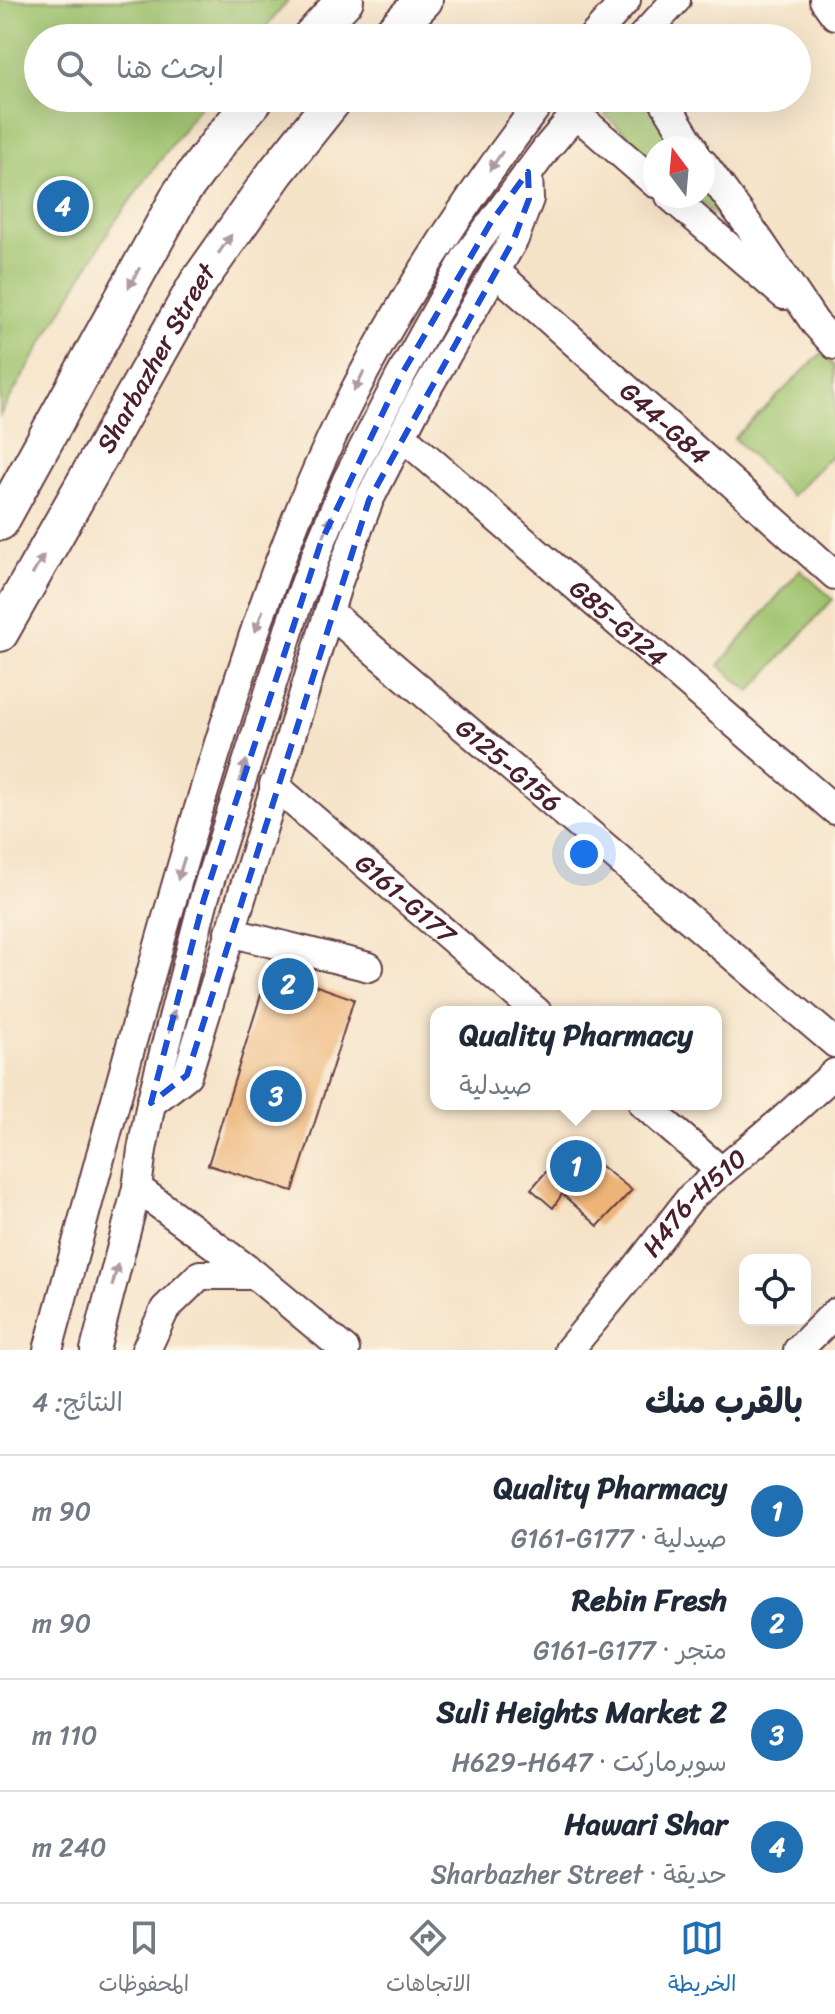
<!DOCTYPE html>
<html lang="ar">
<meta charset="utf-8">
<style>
:root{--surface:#fff;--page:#f2f2f3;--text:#1f2937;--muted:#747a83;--line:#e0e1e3;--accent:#1f6fb2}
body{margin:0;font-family:Sriracha,"Playpen Sans Arabic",sans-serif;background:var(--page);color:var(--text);direction:rtl}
.controls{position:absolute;right:24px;bottom:24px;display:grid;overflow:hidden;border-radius:16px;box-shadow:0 8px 32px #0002}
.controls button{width:72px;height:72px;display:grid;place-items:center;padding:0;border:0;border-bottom:2px solid var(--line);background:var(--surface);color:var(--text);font:40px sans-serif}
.compass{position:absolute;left:643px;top:136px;width:72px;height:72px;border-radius:50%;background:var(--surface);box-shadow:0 8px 32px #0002;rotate:344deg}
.you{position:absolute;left:584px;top:854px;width:28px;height:28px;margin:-20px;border:6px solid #fff;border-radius:50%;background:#1a73e8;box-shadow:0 0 0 12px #1a73e833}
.badge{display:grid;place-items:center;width:52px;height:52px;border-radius:50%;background:var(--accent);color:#fff;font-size:26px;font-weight:700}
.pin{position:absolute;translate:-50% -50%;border:4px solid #fff;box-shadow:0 2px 8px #0006}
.popup{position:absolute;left:430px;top:1006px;width:292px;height:104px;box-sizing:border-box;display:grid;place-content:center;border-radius:16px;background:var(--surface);filter:drop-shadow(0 2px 6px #0005);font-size:26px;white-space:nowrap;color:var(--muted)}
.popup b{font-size:30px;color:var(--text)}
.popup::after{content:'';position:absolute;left:50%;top:100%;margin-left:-16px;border:16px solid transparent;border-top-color:var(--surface)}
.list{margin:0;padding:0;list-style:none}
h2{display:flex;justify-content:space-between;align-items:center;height:104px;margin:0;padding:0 32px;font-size:34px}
h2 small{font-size:26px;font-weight:400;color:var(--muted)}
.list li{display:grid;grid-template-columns:52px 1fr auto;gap:24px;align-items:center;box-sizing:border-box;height:112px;padding:0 32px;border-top:2px solid var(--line)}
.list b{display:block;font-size:30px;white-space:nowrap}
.list p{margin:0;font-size:26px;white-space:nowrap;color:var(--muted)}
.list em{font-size:26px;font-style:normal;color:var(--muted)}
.icon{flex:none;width:44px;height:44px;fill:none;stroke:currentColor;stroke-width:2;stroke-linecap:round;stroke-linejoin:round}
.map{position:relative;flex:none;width:835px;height:1350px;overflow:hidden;direction:ltr}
.search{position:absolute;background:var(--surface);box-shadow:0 8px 32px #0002;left:24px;right:24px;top:24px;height:88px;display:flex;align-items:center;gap:20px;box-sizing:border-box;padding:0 28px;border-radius:44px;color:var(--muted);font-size:30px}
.sheet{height:552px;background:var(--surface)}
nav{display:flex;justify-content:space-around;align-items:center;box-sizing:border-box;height:112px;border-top:2px solid var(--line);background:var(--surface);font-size:22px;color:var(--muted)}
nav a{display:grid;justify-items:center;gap:4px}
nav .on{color:var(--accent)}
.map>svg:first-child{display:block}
.green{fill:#9dc26c;stroke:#74704c;stroke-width:2}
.building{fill:#eeb477}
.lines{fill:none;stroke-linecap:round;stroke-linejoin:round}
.minor-casing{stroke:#643c43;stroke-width:32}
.major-casing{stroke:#643c43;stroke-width:40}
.minor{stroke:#fff;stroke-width:28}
.major{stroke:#fff;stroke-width:36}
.oneway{fill:#ae9aa0}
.marked{fill:none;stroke:#1d4ed8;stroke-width:6;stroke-dasharray:16 10;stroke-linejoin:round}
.labels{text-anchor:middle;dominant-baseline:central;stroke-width:7;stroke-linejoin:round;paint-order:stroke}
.street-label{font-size:26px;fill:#4a1f2b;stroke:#fcf5e5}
</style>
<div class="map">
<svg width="835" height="1350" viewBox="0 0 835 1350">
<rect width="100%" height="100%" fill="#fcf5e5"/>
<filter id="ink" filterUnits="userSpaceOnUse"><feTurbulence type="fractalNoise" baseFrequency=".0125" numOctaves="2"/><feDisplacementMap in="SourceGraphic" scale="16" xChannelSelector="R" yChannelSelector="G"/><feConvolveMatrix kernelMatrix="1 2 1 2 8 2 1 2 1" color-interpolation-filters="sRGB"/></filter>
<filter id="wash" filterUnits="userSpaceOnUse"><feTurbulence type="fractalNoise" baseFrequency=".006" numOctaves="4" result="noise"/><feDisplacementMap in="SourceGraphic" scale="32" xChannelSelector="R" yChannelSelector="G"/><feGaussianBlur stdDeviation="1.8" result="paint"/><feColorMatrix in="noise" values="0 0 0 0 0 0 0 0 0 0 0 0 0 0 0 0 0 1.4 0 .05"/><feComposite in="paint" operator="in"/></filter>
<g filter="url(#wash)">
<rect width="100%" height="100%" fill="#f5e3c8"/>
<path class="green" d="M0 0H289L256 38H38V98H206L111 227 0 415Z
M622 98H645L679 148H655V160L605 115Z
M703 183 741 238 694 196H703Z
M822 353 835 366V452L791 496 734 438Z
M800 570 833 599 750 692 719 665Z"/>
<g id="blocks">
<path class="building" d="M269 969 354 999 293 1191 208 1165Z
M571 1143 632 1190 598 1226 562 1194 553 1208 531 1189Z"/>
</g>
</g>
<g filter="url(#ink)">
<use href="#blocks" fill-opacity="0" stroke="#643c43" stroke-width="2"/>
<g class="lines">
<defs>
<g id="minor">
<path d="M824 0 835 15"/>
<path d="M592 38 626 0"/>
<path d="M641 38 676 0"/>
<path d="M662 98 693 148"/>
<path d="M576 114 655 183"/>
<path d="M703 163 757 237 815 323 835 345"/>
<path d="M670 196 784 295"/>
<path id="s1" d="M495 271 835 575"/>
<path id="s2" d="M402 436 835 810"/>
<path id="s3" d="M329 612 835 1043"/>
<path id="s4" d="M274 785 537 1012"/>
<path d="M229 932 369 967"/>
<path d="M151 1103 187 1075 339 579 369 500 419 402 514 239 529 199 528 173"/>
<path d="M643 1104 721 1171"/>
<path d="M137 1188 255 1275 345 1350"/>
<path d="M48 1350C98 1166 147 981 202 798 242 668 282 537 343 414 398 302 467 198 543 98"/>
<path d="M95 1350 137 1188 142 1150 151 1103 204 899 297 605 321 542 347 480 400 377 467 256 546 149 589 98"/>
<path d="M146 1350 165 1309 200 1275H255"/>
<path id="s5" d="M569 1350 631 1275 691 1197 784 1119 835 1073"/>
<path d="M798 1350 835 1313"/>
</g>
<g id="major">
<path d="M310 38 345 0"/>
<path d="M387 38 424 0"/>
<path d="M0 522 181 193 222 138 256 98"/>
<path id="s6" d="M0 633 197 284 276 172 335 98"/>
</g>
</defs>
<use href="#minor" class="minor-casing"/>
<use href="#major" class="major-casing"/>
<use href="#minor" class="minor"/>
<use href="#major" class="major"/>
</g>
<defs><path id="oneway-solid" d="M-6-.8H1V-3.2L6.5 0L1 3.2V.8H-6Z" transform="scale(2)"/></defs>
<g class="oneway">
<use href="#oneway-solid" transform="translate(496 161) rotate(125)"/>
<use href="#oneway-solid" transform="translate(225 244) rotate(-55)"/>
<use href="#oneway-solid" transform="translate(134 278) rotate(119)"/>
<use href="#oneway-solid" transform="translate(359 381) rotate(117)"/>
<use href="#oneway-solid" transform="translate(328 526) rotate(-68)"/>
<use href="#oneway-solid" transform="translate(38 565) rotate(-60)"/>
<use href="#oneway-solid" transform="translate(259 621) rotate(109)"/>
<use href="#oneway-solid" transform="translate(243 771) rotate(-73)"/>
<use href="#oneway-solid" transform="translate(181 869) rotate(107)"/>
<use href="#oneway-solid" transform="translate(172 1021) rotate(-76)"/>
<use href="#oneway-solid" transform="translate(115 1275) rotate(-76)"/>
</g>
</g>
<path class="marked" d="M528 172 529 199 514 239 369 500 187 1075 151 1103 204 899 321 542 400 377 491 222Z"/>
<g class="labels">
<g class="street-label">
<text stroke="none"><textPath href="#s6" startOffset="316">Sharbazher Street</textPath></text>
<text stroke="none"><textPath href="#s1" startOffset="228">G44-G84</textPath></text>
<text stroke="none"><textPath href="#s2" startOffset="286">G85-G124</textPath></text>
<text stroke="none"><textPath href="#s3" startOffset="236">G125-G156</textPath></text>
<text stroke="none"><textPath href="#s4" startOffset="174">G161-G177</textPath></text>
<text stroke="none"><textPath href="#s5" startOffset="194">H476-H510</textPath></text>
</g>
</g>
</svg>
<div class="controls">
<button><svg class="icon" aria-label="locate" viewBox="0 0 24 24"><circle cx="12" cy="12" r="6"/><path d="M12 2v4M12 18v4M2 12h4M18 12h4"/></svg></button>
</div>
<svg class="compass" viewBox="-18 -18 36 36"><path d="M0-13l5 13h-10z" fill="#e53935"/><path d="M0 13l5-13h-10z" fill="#747a83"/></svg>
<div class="you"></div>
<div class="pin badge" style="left:576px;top:1166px">1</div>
<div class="popup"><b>Quality Pharmacy</b>صيدلية</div>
<div class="pin badge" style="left:288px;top:984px">2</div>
<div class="pin badge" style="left:276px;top:1096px">3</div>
<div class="pin badge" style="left:63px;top:206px">4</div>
<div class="search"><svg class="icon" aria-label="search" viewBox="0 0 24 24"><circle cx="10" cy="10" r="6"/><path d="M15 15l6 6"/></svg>ابحث هنا</div>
</div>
<section class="sheet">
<h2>بالقرب منك<small>النتائج: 4</small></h2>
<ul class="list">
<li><span class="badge">1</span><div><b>Quality Pharmacy</b><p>صيدلية · G161-G177</p></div><em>90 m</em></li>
<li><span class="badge">2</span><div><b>Rebin Fresh</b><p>متجر · G161-G177</p></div><em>90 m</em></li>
<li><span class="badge">3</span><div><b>Suli Heights Market 2</b><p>سوبرماركت · H629-H647</p></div><em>110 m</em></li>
<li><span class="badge">4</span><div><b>Hawari Shar</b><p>حديقة · Sharbazher Street</p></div><em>240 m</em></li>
</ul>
</section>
<nav>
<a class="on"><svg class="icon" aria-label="map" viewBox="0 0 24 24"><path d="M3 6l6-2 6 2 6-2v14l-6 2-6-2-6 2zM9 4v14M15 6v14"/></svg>الخريطة</a>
<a><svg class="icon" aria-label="directions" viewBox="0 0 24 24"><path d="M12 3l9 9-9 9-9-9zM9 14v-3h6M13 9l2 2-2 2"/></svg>الاتجاهات</a>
<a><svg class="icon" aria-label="saved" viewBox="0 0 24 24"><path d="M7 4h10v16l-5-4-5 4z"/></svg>المحفوظات</a>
</nav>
